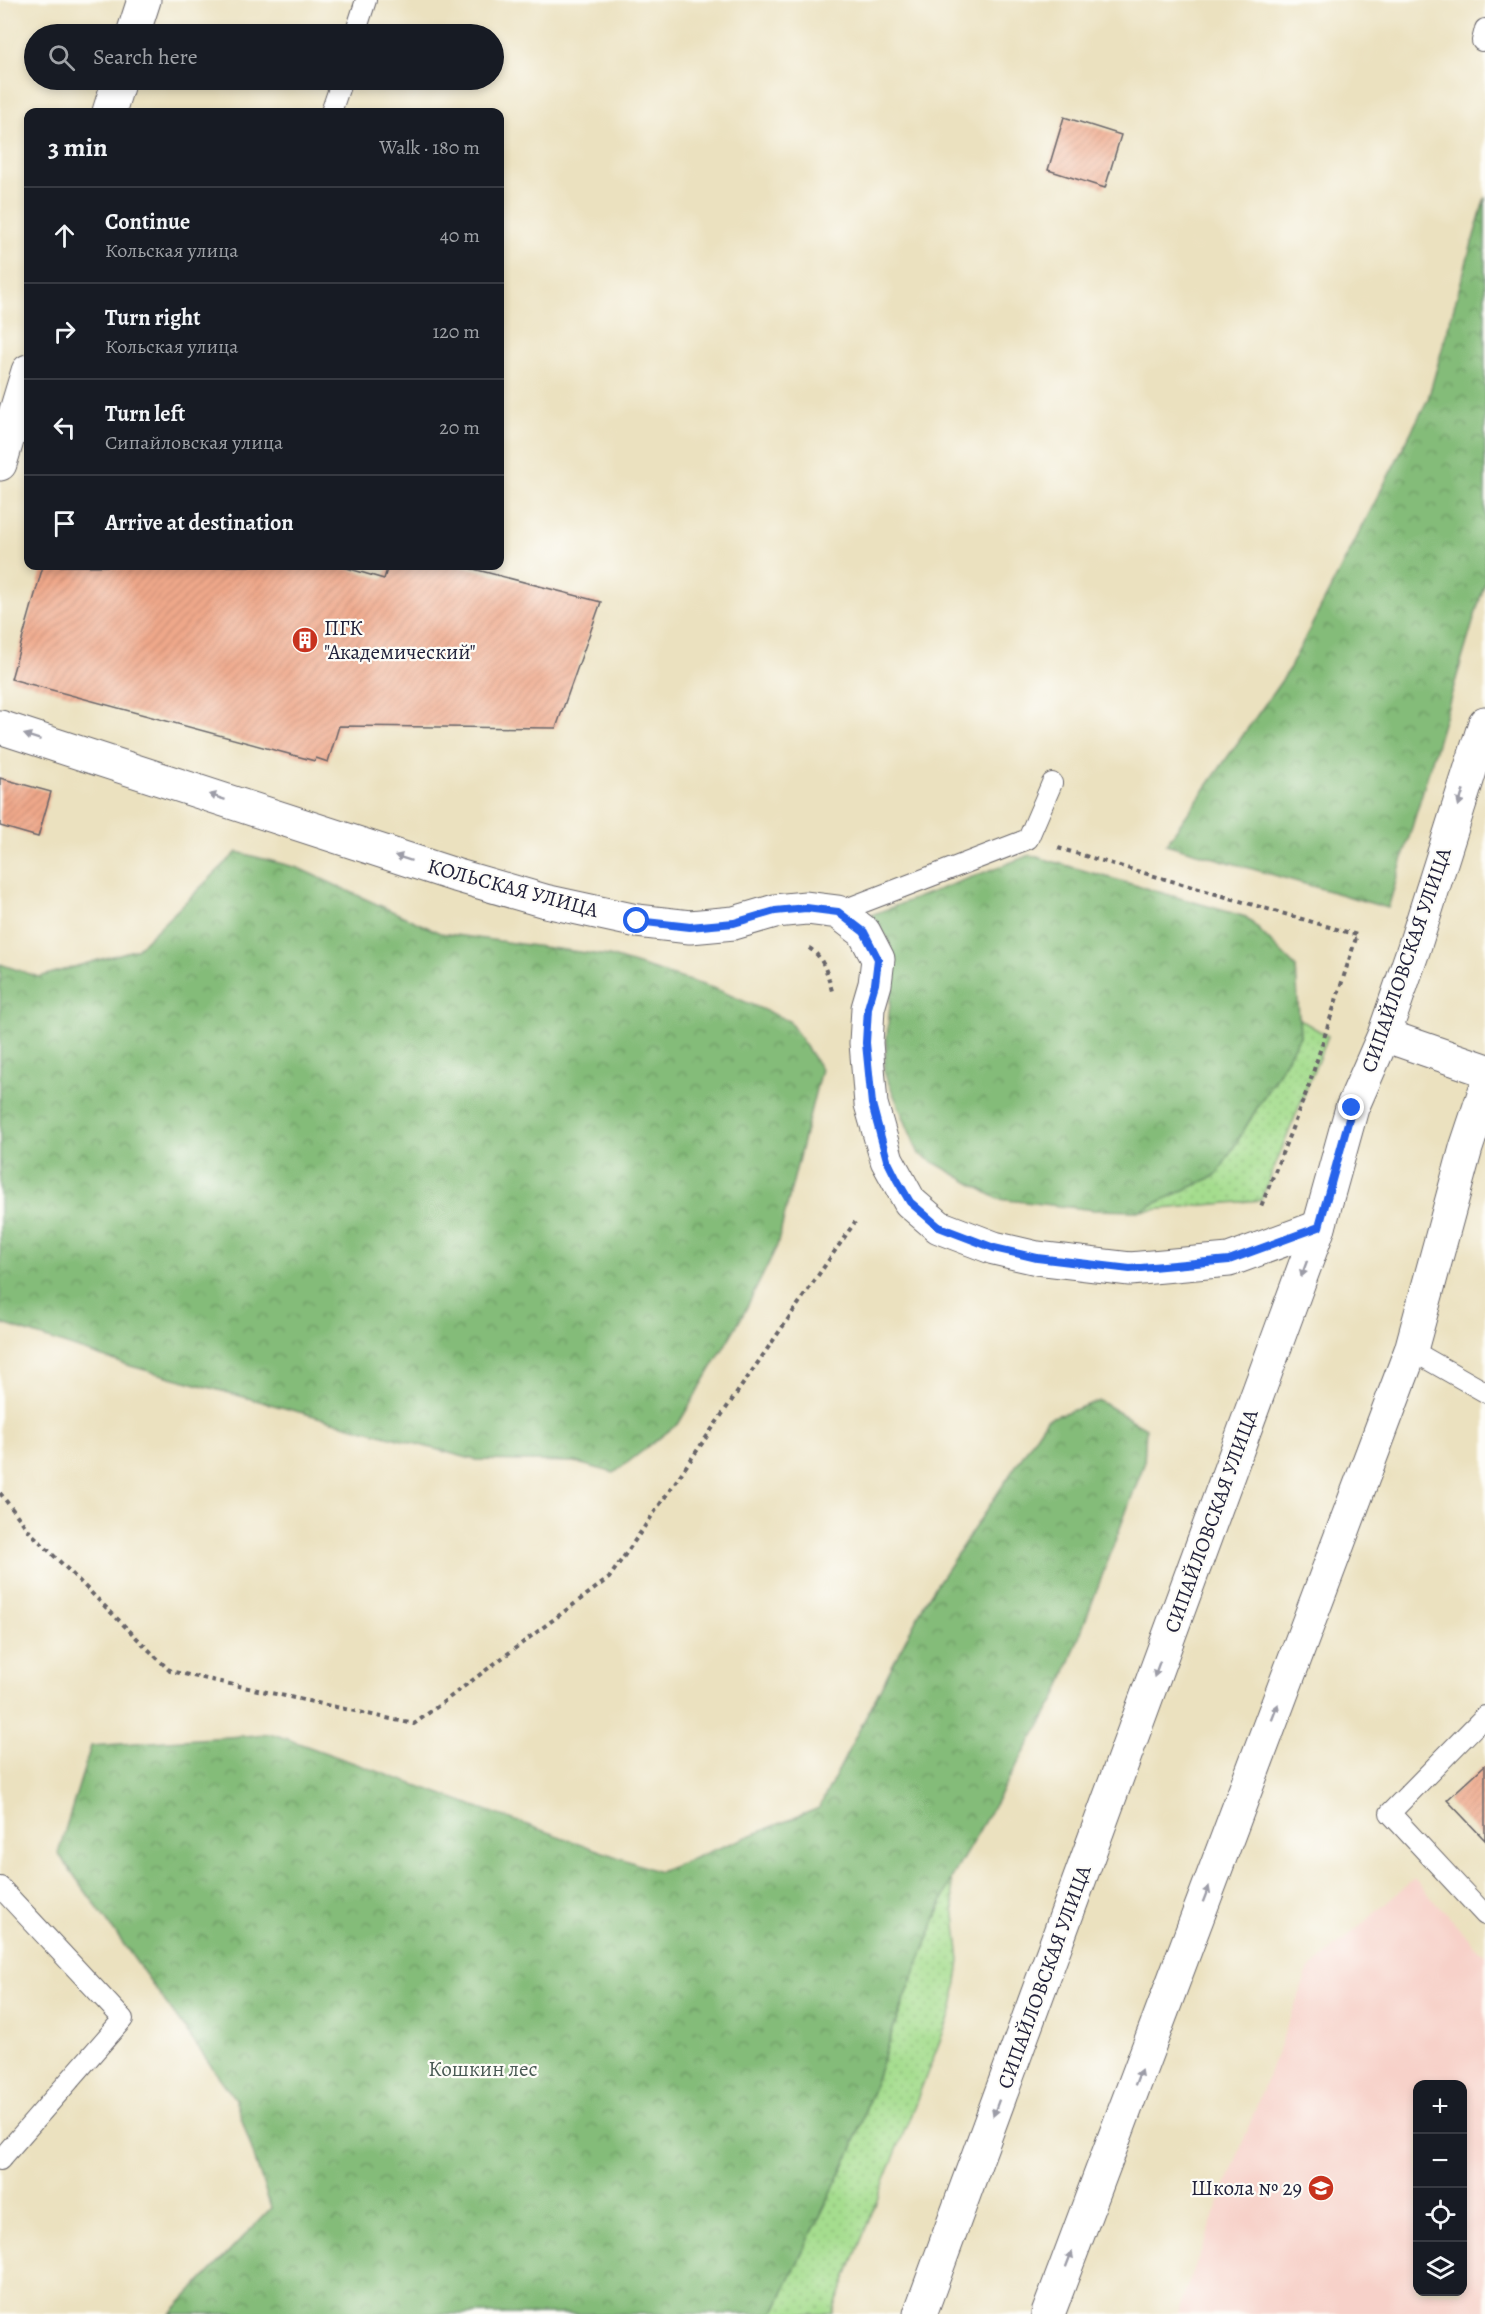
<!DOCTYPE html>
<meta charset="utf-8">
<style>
:root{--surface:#171b24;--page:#20242c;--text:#f1f3f6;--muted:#9ea1a6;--line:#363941}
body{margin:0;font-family:Alegreya,serif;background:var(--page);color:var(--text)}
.controls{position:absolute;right:18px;bottom:18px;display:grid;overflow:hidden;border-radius:12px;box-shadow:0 3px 9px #0003}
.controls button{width:54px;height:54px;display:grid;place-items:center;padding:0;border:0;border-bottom:2px solid var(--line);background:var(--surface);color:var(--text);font:30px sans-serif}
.stop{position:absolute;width:18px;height:18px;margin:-14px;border:4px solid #2563eb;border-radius:50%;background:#fff}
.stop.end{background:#2563eb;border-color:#fff;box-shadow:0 2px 6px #0008}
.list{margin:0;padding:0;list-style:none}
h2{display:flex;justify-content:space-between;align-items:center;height:78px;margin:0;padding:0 24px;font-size:26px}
h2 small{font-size:20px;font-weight:400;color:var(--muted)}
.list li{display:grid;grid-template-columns:39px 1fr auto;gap:18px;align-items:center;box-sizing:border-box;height:96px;padding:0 24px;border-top:2px solid var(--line)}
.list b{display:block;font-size:22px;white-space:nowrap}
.list p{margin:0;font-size:20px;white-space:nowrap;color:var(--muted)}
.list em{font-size:20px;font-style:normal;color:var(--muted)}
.icon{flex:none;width:33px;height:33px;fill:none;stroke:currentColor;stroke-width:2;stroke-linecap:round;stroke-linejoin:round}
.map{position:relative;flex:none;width:1485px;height:2314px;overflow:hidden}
.search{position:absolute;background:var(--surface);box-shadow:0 3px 9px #0003;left:24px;top:24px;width:480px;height:66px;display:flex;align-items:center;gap:15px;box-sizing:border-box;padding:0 21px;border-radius:33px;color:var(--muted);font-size:22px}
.panel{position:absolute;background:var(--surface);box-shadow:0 3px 9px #0003;left:24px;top:108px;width:480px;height:462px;border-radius:12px}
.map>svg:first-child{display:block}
.built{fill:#f7d1c9;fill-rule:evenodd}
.grass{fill:url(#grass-dots);stroke:#648064;stroke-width:1.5}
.forest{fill:url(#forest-crowns);stroke:#536f5a;stroke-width:1.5}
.building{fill:url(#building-hatch)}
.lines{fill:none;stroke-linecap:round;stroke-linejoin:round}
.service-casing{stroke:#686569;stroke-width:22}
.minor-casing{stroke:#686569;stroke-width:35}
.secondary-casing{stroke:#686569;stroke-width:35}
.path{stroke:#686569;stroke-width:4;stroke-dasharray:4.5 4.5;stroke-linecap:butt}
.service{stroke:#fff;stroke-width:20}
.minor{stroke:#fff;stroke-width:33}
.secondary{stroke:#fff;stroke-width:33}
.oneway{fill:#9c9ca7}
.route{stroke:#2563eb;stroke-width:8}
.labels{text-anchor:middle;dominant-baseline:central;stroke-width:4.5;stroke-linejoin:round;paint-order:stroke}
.poi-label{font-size:21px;fill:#22223b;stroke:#fdfcf7;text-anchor:start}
.street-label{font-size:21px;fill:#22223b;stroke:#fdfcf7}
.park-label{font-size:21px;fill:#495a54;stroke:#fdfcf7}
</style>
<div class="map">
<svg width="1485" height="2314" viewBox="0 0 1485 2314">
<defs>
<pattern id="grass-dots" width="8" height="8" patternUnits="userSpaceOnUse" patternTransform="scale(1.5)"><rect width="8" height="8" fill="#a5dd8e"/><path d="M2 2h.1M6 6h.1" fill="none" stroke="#8ebd7b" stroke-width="1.8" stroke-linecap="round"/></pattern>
<pattern id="forest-crowns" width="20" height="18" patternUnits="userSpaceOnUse" patternTransform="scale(1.5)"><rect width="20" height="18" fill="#84bc79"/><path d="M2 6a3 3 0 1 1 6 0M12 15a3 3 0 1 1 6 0" fill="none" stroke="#6c9864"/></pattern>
<pattern id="building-hatch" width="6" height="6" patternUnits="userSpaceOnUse" patternTransform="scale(1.5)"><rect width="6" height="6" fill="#efa88a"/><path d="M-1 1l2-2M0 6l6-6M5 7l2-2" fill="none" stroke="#cd9078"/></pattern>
</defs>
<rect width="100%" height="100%" fill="#fdfcf7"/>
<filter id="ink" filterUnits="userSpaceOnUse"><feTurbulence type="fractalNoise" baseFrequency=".0167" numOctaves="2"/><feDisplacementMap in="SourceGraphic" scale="12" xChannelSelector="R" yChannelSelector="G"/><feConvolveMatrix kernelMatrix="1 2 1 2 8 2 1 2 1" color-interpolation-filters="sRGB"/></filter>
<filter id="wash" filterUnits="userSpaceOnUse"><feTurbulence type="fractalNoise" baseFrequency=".008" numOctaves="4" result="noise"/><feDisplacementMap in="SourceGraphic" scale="24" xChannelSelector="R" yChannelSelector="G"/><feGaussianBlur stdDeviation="1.35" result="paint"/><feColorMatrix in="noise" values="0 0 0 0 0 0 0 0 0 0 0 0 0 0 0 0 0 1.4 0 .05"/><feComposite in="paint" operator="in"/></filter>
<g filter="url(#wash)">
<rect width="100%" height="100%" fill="#ebe1bf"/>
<path class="built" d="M1414 1879 1485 1955V2314H1177L1308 1971ZM1418 2084H1462V2292H1418Z"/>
<path class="grass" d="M1299 1019 1328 1036 1261 1200 1139 1211 1217 1175 1300 1036Z
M951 1879 960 1961 953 2008 832 2314H773L853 2147 892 2032Z"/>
<path class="forest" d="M1485 197V582L1388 908 1166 844 1287 673 1428 399Z
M237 852 298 868 440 933 609 956 716 989 789 1021 821 1069 777 1246 743 1315 679 1423 614 1473 574 1462 475 1460 127 1365 0 1323V964L39 977 137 949Z
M1030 855 1246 917 1296 967 1300 1036 1217 1175 1139 1211 1094 1210 998 1199 919 1154 884 1072 892 980 889 940 871 915Z
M1099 1401 1146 1428 1144 1464 1057 1696 951 1879 892 2032 853 2147 773 2314H170L271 2208 235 2099 58 1853 91 1746 273 1734 659 1872 819 1808 925 1602 1047 1419Z"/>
<g id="blocks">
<path class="building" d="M1064 117 1121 135 1105 188 1048 170Z
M43 566H340L384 579 388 566H462L601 602 556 728 339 726 328 762 316 758 315 761 11 679Z
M0 778 51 792 38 837 0 826Z
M1485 1765V1840L1447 1800Z"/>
</g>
</g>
<g filter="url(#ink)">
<use href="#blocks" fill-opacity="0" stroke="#686569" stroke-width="1.5"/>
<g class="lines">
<defs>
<path id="service" d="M355 34 366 0
M1482 41 1485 29
M331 112 342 80
M838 912 1028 839 1052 783
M1411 1350 1485 1392
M1485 1716 1390 1813 1485 1915
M0 1887 123 2019 0 2160"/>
<path id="minor" d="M133 34 144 0
M109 112 119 80
M0 464 28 371
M0 727 455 875 545 901 637 921 690 927 734 923 775 911 806 908 838 912 864 932 878 959 875 984 868 1008 866 1043 871 1104 887 1160 910 1202 939 1227 994 1248 1037 1258 1130 1269 1229 1260 1319 1227"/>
<path id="secondary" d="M1384 1035 1485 1070
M920 2314 1319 1227 1352 1108 1384 1035 1414 948 1485 723
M1048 2314 1411 1350 1466 1148 1485 1091"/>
</defs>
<use href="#service" class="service-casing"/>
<use href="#minor" class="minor-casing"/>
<use href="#secondary" class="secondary-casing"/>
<path class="path" d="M1058 848 1357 935 1308 1088 1260 1209
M809 948C824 957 828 976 832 991
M0 1493 29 1531 170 1671 414 1724 609 1578 855 1222"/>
<use href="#service" class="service"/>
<use href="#minor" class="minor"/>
<use href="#secondary" class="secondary"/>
</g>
<defs><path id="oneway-solid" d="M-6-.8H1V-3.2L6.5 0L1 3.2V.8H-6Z" transform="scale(1.5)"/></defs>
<g class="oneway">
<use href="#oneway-solid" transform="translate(32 737) rotate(-162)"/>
<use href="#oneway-solid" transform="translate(217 797) rotate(-162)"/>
<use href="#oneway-solid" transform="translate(1461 798) rotate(107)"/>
<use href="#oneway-solid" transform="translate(403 858) rotate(-162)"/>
<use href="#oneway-solid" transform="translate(1304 1269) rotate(110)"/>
<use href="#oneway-solid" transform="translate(1157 1669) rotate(110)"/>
<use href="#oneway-solid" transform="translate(1275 1712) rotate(-69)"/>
<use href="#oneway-solid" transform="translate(1206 1894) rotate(-69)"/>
<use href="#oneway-solid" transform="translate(1138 2077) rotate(-69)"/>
<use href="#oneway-solid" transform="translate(996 2108) rotate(110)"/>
<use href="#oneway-solid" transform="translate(1069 2259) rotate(-69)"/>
</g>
</g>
<g class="lines" filter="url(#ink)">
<path class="route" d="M637 921 690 927 734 923 775 911 806 908 838 912 864 932 878 959 875 984 868 1008 866 1043 872 1104 887 1160 897 1180 910 1202 939 1227 994 1248 1037 1258 1130 1269 1229 1260 1319 1227 1352 1108"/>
</g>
<defs>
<symbol id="building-disc" viewBox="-11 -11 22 22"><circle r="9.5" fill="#c8321e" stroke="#fdfcf7"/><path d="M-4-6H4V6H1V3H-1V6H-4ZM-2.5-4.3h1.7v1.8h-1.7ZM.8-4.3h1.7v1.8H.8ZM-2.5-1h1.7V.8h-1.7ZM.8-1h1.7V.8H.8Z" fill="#fff"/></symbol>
<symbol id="school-disc" viewBox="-11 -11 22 22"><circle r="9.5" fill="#c8321e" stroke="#fdfcf7"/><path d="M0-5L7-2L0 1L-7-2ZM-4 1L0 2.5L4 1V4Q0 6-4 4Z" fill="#fff"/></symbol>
</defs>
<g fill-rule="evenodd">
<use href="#building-disc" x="290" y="625" width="30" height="30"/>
<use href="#school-disc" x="1306" y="2173" width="30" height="30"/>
</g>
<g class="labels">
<g class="poi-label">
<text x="324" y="628">ПГК<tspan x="324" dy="24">"Академический"</tspan></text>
<text x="1302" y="2188" text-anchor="end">Школа № 29</text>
</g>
<g class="street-label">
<text transform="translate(513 888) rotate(15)">КОЛЬСКАЯ УЛИЦА</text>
<text transform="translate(1406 960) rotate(-71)">СИПАЙЛОВСКАЯ УЛИЦА</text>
<text transform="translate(1211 1521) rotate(-70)">СИПАЙЛОВСКАЯ УЛИЦА</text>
<text transform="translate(1044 1977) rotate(-70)">СИПАЙЛОВСКАЯ УЛИЦА</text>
</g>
<g class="park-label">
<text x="483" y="2069">Кошкин лес</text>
</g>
</g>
</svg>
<div class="controls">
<button>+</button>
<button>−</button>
<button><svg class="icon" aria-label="locate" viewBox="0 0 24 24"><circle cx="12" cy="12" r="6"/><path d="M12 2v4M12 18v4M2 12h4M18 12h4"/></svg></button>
<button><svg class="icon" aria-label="layers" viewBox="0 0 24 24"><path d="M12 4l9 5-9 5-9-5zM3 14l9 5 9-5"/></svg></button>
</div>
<div class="stop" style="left:637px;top:921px"></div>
<div class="stop end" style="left:1352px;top:1108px"></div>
<div class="search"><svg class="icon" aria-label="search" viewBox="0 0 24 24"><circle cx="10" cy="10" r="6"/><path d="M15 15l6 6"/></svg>Search here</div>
<section class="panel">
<h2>3 min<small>Walk · 180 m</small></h2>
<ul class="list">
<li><svg class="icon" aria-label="ahead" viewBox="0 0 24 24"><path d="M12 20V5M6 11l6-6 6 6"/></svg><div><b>Continue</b><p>Кольская улица</p></div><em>40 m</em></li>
<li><svg class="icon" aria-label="right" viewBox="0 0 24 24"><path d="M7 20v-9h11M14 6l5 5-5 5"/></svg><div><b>Turn right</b><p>Кольская улица</p></div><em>120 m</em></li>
<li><svg class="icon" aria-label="left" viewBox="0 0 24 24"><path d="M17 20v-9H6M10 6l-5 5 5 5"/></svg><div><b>Turn left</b><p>Сипайловская улица</p></div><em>20 m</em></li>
<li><svg class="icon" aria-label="arrive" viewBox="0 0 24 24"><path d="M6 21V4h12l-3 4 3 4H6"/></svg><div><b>Arrive at destination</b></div></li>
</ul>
</section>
</div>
